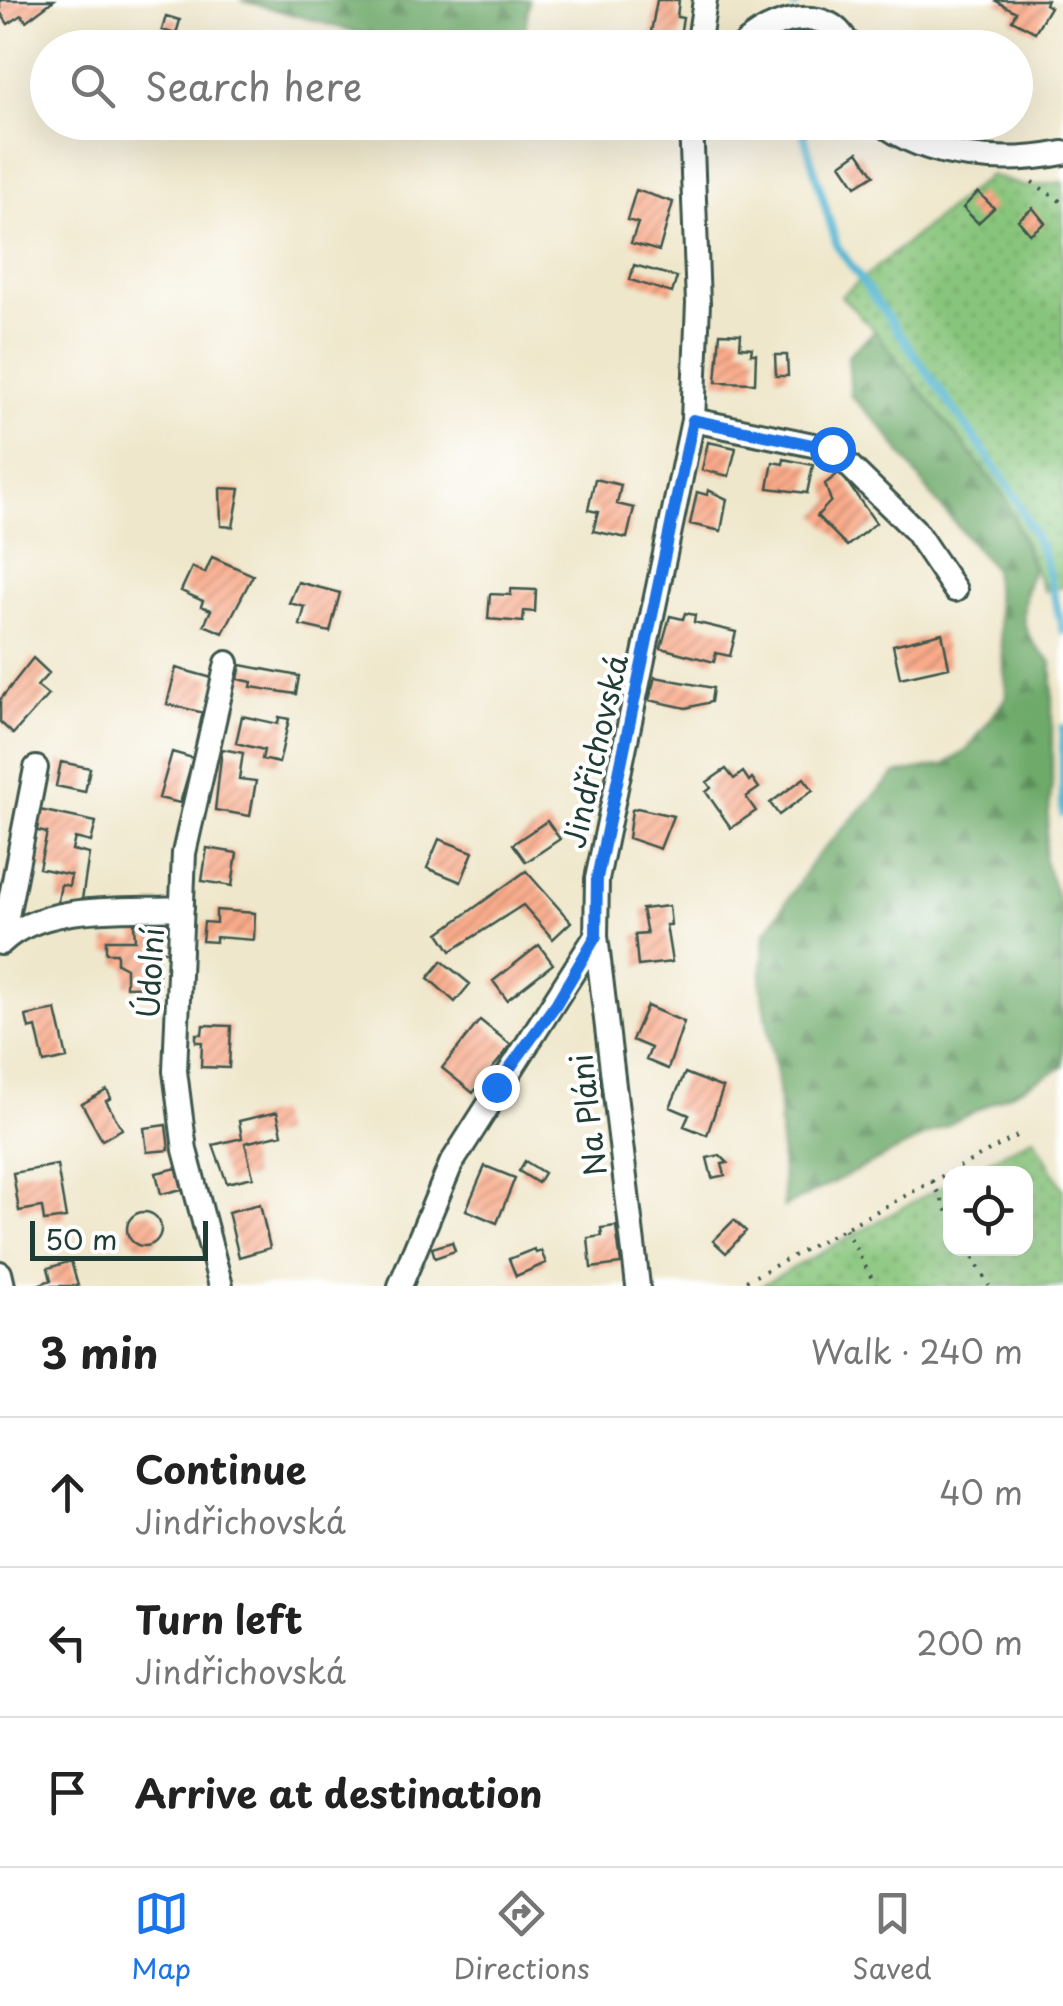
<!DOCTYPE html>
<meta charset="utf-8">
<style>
:root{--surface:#fff;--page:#f6f6f6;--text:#222;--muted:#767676;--line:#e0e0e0;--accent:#1a73e8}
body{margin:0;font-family:"Playpen Sans",sans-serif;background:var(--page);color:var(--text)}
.controls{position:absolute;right:30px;bottom:30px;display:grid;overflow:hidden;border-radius:20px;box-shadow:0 10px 40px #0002}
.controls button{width:90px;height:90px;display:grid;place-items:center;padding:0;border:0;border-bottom:2px solid var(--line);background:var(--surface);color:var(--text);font:50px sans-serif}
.scale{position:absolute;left:30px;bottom:25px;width:178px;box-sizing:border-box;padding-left:10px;border:5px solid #1f3d34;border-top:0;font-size:28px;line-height:35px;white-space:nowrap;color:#1f3d34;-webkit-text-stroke:8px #fff;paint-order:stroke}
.stop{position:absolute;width:30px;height:30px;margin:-22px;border:8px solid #1a73e8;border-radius:50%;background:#fff}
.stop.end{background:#1a73e8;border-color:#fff;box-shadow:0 2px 10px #0008}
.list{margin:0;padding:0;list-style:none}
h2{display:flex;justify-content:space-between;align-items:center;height:130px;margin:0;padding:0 40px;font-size:42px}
h2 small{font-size:32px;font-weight:400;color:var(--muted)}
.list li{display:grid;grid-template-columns:65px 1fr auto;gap:30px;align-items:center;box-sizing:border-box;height:150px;padding:0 40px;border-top:2px solid var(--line)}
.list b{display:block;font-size:38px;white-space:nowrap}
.list p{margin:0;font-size:32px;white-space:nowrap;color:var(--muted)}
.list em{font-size:32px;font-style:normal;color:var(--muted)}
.icon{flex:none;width:55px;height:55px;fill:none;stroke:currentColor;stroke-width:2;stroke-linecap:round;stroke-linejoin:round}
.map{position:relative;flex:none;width:1063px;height:1286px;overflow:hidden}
.search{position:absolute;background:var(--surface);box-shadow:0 10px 40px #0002;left:30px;right:30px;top:30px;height:110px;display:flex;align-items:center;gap:25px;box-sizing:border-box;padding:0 35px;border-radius:55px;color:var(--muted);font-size:38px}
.sheet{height:580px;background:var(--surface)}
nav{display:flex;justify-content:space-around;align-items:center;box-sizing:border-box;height:140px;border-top:2px solid var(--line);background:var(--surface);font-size:28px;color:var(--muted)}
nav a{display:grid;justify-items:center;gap:5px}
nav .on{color:var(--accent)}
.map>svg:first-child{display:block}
.forest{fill:url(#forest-firs);stroke:#467450;stroke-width:2.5}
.garden{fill:url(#garden-dots);stroke:#548158;stroke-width:2.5}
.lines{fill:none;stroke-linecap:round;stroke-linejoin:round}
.stream{stroke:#52b5d1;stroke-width:8}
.building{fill:url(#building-hatch)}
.minor-casing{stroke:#3e564b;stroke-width:28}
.path{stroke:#3e564b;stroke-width:4;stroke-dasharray:2.5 8;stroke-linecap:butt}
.minor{stroke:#fff;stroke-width:22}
.route{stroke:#1a73e8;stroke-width:12}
.labels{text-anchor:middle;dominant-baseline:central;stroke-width:8;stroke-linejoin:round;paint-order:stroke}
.street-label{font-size:30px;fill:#1f3d34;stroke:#fff}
</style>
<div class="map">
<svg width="1063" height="1286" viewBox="0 0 1063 1286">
<defs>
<pattern id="forest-firs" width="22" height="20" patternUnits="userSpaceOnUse" patternTransform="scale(2.5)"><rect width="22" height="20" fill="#6eaa6b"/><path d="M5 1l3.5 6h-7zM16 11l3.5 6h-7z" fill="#5a8c59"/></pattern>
<pattern id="garden-dots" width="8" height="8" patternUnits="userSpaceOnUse" patternTransform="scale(2.5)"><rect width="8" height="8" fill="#88c57b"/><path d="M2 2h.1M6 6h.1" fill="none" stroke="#6fa166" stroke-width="1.8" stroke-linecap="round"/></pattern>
<pattern id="building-hatch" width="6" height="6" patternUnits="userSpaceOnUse" patternTransform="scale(2.5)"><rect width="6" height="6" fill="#faab8a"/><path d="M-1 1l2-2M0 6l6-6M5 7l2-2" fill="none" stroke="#ca8c72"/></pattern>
</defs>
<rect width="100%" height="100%" fill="#fff"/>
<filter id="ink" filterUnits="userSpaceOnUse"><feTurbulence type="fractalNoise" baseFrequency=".01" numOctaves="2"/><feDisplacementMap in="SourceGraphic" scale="20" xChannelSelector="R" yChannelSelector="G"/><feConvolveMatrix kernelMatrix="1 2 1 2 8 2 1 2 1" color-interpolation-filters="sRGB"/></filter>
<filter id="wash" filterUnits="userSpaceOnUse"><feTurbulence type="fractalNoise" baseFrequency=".0048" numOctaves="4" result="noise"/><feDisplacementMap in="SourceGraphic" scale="40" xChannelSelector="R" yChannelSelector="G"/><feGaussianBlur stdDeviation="2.25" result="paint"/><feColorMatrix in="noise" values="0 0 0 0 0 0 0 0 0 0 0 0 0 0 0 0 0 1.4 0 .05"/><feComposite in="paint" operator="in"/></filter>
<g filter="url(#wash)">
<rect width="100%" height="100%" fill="#efe7cb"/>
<path class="forest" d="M241 0H529L523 47 393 48 374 37Z
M875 331 1005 498 1033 569C1019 608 1017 635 1052 662V783L1044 860 1063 912V1067L784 1207 778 1087 761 983 765 934 815 858 895 774 944 765 967 750 1007 697 993 568 935 500 882 427 851 396 848 355Z"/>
<path class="garden" d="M990 175 1026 187 1063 182V587L1044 591 1005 497 875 331 841 296Z
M1034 1137 1063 1189V1286H760L950 1182V1248H1026V1174L967 1173Z"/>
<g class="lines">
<path class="stream" d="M795 6 797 0
M794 28 796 48
M800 122 837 246 1013 492 1044 556 1063 631
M1063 728V814"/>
</g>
<g id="blocks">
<path class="building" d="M0 0H54L26 21 22 15 8 24 0 12Z
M657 0H679L677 17 683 18 678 48H648Z
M994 0H1047L1045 4 1050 7 1035 32 1012 20 1016 12Z
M166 16 180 20 176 34 162 30Z
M941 122H963L957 132Z
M858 152 874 175 856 186 841 164Z
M636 190 673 202 659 251 631 243 638 223 627 220Z
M978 192 994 208 978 223 963 208Z
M1033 208 1045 223 1030 234 1018 220Z
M634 265 677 277 672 293 630 280Z
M720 333 741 334 740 347 752 348 751 354H756L755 383 716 382Z
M775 355H787L788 376H776Z
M708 442 736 448 729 476 702 470Z
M784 459 813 465 807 493 768 488 773 462 783 464Z
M840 472 876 523 847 546 817 516 831 501 825 484Z
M595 479 621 485 617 504 634 508 627 538 593 531 598 512 588 510Z
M220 488 240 489 233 527 221 526Z
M708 490 727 499 721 531 690 524 697 492 707 495Z
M212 557 253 575 223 633 204 625 211 610 201 606 203 601 181 591 192 567 205 573Z
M298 582 340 593 330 632 300 625 305 607 289 603Z
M511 589 536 590 535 612 524 611 523 622 488 619 490 594 511 595Z
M685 613 695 615 694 622 736 632 730 656 716 653 714 662 661 648 670 616 683 619Z
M942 633 949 667 900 678 893 645Z
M33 658 49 673 37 686 48 695 13 734 0 722V700Z
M241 665 299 676 296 694 251 687 252 682 238 679Z
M176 668 212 678 204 713 167 704Z
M655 677 713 688 711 702 686 708 649 700Z
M242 716 278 724 279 717 289 719 279 763 262 759 264 750 236 743Z
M222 749 243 753 239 779 256 781 250 816 215 810Z
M172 752 193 758 180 803 159 798Z
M61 762 90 768 85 792 56 786Z
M726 769 734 779 743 772 749 781 752 778 759 788 746 797 756 811 731 828 706 792 711 788 707 782Z
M804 778 813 790 779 815 770 803Z
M637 808 673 816 660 849 628 838 632 810Z
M35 809 96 822 91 842 75 838 72 850 89 854 81 906 58 901 61 884 69 886 71 875 39 868 47 833 30 829Z
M547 821 560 839 526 862 513 844Z
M439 839 473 852 461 882 427 868Z
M207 848 237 853 232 886 202 881Z
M526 871 571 922 553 939 523 905 451 951 439 933Z
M669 906 671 925H666L672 962 638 966 635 935 647 934 642 909Z
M216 910 255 913 254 940 216 937V942L202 941 204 922 216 923Z
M164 922 172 931 173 951H158L159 986 126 987V968L117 963V953H106V940H135L134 923Z
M539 945 553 964 507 1000 493 981Z
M442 961 470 984 455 1002 428 978Z
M647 1006 684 1022 668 1069 646 1060 651 1048 632 1040Z
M56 1010 67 1058 44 1063 36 1027 29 1029 26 1016Z
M480 1020 511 1045 473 1093 442 1068Z
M203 1025 231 1026 229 1068 201 1067 202 1042H196V1034H202Z
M685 1073 723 1088 707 1135 684 1126 689 1115 670 1107Z
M107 1090 111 1098 106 1101 122 1129 102 1140 82 1104Z
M277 1112 282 1134 245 1143 253 1177 227 1183 213 1145 242 1138 239 1121Z
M166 1125 169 1150 147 1152 144 1128Z
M720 1155 728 1163 722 1164 725 1175 712 1178 707 1158Z
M525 1161 544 1173 538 1183 519 1171Z
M57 1165 66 1218 44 1221 42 1207 19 1211 13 1173Z
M485 1166 515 1178 497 1223 466 1210Z
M177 1168 182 1189 161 1194 156 1173Z
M260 1204 270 1248 239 1257 228 1212Z
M127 1229a17 17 0 1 1 34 0a17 17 0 1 1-34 0Z
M734 1220 746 1231 726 1253 713 1241Z
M616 1226 621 1264 591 1268 588 1238 602 1236 601 1228Z
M452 1242 455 1251 435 1258 432 1248Z
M534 1249 536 1253 541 1251 546 1263 516 1276 509 1259Z
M71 1261 78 1286H35L51 1280 48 1268Z"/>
</g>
</g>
<g filter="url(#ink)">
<use href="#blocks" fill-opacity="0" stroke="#3e564b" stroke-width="2.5"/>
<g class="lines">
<defs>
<path id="minor" d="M698 48 705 0
M741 48C768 19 832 0 849 48
M881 122C926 160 1008 164 1063 153
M693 420 832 449 914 529 955 590
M2 942 36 768
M1 943C43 902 127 911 182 908
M0 1273 3 1286
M221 1286 185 1150 175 1071 184 853 227 663
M400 1286 451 1164 596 936
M638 1286 596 936 597 879 693 420 698 303 691 122"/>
</defs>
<use href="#minor" class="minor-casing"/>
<path class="path" d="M1032 182 1063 203
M932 1181 950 1216
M845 1229 876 1286
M968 1248 989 1286
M737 1286 1017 1136"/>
<use href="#minor" class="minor"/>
</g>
</g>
<g class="lines" filter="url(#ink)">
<path class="route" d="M496 1087 556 1004 596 936 597 878 693 420 832 449"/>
</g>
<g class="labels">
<g class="street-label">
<text transform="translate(594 751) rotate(-77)">Jindřichovská</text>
<text transform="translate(149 973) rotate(-87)">Údolní</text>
<text transform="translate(587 1115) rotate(-97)">Na Pláni</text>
</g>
</g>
</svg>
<div class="controls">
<button><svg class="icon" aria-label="locate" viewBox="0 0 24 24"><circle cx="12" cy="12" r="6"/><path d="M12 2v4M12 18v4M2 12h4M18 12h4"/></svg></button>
</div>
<div class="scale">50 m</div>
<div class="stop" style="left:832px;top:449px"></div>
<div class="stop end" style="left:496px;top:1087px"></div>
<div class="search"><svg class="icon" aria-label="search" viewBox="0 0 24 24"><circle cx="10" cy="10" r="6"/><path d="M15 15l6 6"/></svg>Search here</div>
</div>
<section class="sheet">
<h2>3 min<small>Walk · 240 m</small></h2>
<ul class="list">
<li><svg class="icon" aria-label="ahead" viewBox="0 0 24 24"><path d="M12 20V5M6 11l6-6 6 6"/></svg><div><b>Continue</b><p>Jindřichovská</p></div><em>40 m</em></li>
<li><svg class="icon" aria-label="left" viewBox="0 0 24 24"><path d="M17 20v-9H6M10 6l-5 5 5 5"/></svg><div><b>Turn left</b><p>Jindřichovská</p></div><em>200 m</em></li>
<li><svg class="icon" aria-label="arrive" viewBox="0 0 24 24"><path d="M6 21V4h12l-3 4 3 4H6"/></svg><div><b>Arrive at destination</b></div></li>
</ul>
</section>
<nav>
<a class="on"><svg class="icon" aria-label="map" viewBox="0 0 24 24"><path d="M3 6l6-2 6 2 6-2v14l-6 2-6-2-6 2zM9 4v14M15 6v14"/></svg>Map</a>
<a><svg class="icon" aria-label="directions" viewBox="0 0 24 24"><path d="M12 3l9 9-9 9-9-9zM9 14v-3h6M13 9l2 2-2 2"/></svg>Directions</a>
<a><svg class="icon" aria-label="saved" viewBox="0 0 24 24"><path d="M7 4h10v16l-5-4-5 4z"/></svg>Saved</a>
</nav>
